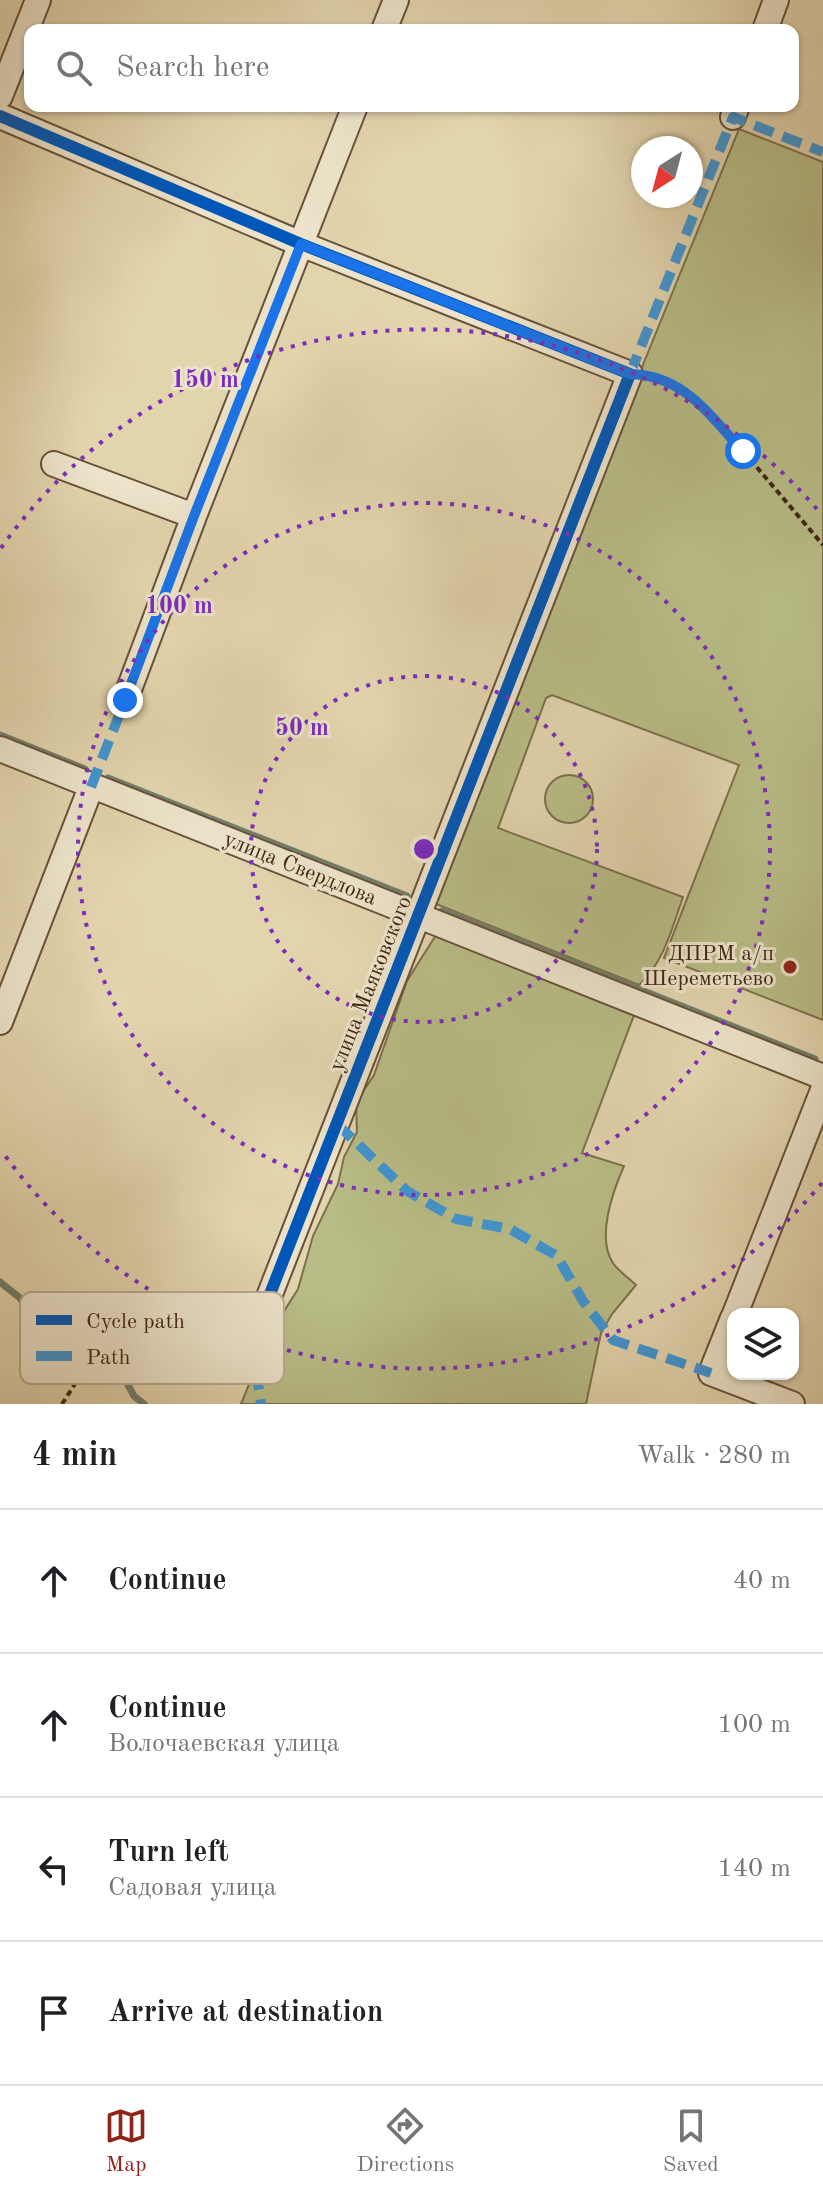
<!DOCTYPE html>
<meta charset="utf-8">
<style>
:root{--surface:#fff;--page:#f6f6f6;--text:#202124;--muted:#757577;--line:#e0e0e0;--accent:#8f2418}
body{margin:0;font-family:"Old Standard TT",serif;background:var(--page);color:var(--text)}
.controls{position:absolute;right:24px;bottom:24px;display:grid;overflow:hidden;border-radius:16px;box-shadow:0 2px 6px #0004}
.controls button{width:72px;height:72px;display:grid;place-items:center;padding:0;border:0;border-bottom:2px solid var(--line);background:var(--surface);color:var(--text);font:40px sans-serif}
.compass{position:absolute;left:631px;top:136px;width:72px;height:72px;border-radius:50%;background:var(--surface);box-shadow:0 2px 6px #0004;rotate:216deg}
.stop{position:absolute;width:24px;height:24px;margin:-18px;border:6px solid #1a73e8;border-radius:50%;background:#fff}
.stop.end{background:#1a73e8;border-color:#fff;box-shadow:0 2px 8px #0008}
.list{margin:0;padding:0;list-style:none}
h2{display:flex;justify-content:space-between;align-items:center;height:104px;margin:0;padding:0 32px;font-size:34px}
h2 small{font-size:26px;font-weight:400;color:var(--muted)}
.list li{display:grid;grid-template-columns:52px 1fr auto;gap:24px;align-items:center;box-sizing:border-box;height:144px;padding:0 32px;border-top:2px solid var(--line)}
.list b{display:block;font-size:30px;white-space:nowrap}
.list p{margin:0;font-size:26px;white-space:nowrap;color:var(--muted)}
.list em{font-size:26px;font-style:normal;color:var(--muted)}
.icon{flex:none;width:44px;height:44px;fill:none;stroke:currentColor;stroke-width:2;stroke-linecap:round;stroke-linejoin:round}
.map{position:relative;flex:none;width:823px;height:1404px;overflow:hidden}
.search{position:absolute;background:var(--surface);box-shadow:0 2px 6px #0004;left:24px;right:24px;top:24px;height:88px;display:flex;align-items:center;gap:20px;box-sizing:border-box;padding:0 28px;border-radius:16px;color:var(--muted);font-size:30px}
.sheet{height:680px;background:var(--surface)}
nav{display:flex;justify-content:space-around;align-items:center;box-sizing:border-box;height:112px;border-top:2px solid var(--line);background:var(--surface);font-size:22px;color:var(--muted)}
nav a{display:grid;justify-items:center;gap:4px}
nav .on{color:var(--accent)}
.map>svg:first-child{display:block}
.green{fill:#b8bc86;stroke:#7c704c;stroke-width:2}
.lines{fill:none;stroke-linecap:round;stroke-linejoin:round}
.stream{stroke:#737e6b;stroke-width:7}
.minor-casing{stroke:#685139;stroke-width:28}
.path{stroke:#3f2512;stroke-width:4;stroke-dasharray:6 4;stroke-linecap:butt}
.minor{stroke:#ece3ca;stroke-width:24}
.quiet{stroke:#3f95d3;stroke-width:10;stroke-dasharray:20 10;stroke-linecap:butt}
.cycleway-casing{stroke:#ece3ca;stroke-width:17}
.cycleway{stroke:#0057b8;stroke-width:12}
.route{stroke:#1a73e8;stroke-width:10}
.ring{fill:none;stroke:#7b2cbf;stroke-width:4;stroke-dasharray:4 8}
.poi-dot{fill:#8f2418;stroke:#ece3ca;stroke-width:3}
.labels{text-anchor:middle;dominant-baseline:central;stroke-width:6;stroke-linejoin:round;paint-order:stroke}
.street-label{font-size:22px;fill:#3f2512;stroke:#ece3ca}
.poi-label{font-size:22px;fill:#3f2512;stroke:#ece3ca;text-anchor:end}
.key{fill:#ece3ca;stroke:#b8aa93;stroke-width:2}
.key-label{font-size:22px;fill:#3f2512}
.centre{fill:#7b2cbf;stroke:#ece3ca;stroke-width:4}
.ring-label{font-size:24px;text-anchor:middle;font-weight:bold;fill:#7b2cbf;stroke:#ece3ca;stroke-width:6;stroke-linejoin:round;paint-order:stroke}
</style>
<div class="map">
<svg width="823" height="1404" viewBox="0 0 823 1404">
<rect width="100%" height="100%" fill="#e2d4ad"/>
<filter id="stains"><feTurbulence type="fractalNoise" baseFrequency=".0025" numOctaves="4"/><feColorMatrix values="0 0 0 0 .2 0 0 0 0 .09 0 0 0 0 .02 0 0 0 .5 -.17"/></filter>
<radialGradient id="worn" r=".72"><stop offset=".6" stop-color="#630" stop-opacity="0"/><stop offset="1" stop-color="#630" stop-opacity=".3"/></radialGradient>
<path class="green" d="M739 129 823 162V1020L664 958 739 765 552 695 546 698 498 828 683 897C672 928 664 962 639 985L431 902 616 431Z
M545 799a24 24 0 1 1 48 0a24 24 0 1 1-48 0Z
M436 935 634 1015 582 1153 624 1166C613 1191 596 1238 613 1263 618 1271 629 1278 636 1285L612 1314 601 1333 586 1404H241L269 1335 298 1289 313 1236 338 1184 344 1157 357 1132 356 1102 374 1075 407 981Z"/>
<g class="lines">
<path class="stream" d="M0 735 85 769
M108 778 407 896
M442 911 815 1059
M0 1282 20 1298 29 1313 46 1318 119 1368 134 1396 144 1404"/>
<defs>
<path id="minor" d="M384 30 396 0
M765 30 776 0
M0 96 38 0
M0 116 301 244 630 374 252 1340
M733 117 737 106
M54 464 194 516
M125 700 194 516 355 106
M0 749 823 1077
M0 1022 91 787
M735 1314 823 1090
M733 1318 711 1373 792 1404"/>
</defs>
<use href="#minor" class="minor-casing"/>
<path class="path" d="M653 377 666 380 690 396 743 451 823 545
M62 1404 97 1350"/>
<use href="#minor" class="minor"/>
<path class="quiet" d="M630 374 733 117 823 152
M91 787 125 700
M337 1124 407 1191 456 1219 510 1229 557 1256 583 1301 613 1340 711 1373
M252 1340 261 1404"/>
<defs>
<path id="cycleway" d="M0 116 301 244 630 374 252 1340"/>
</defs>
<use href="#cycleway" class="cycleway-casing"/>
<use href="#cycleway" class="cycleway"/>
</g>
<g class="lines">
<path class="route" d="M125 700 194 516 301 244 630 374C684 375 709 415 743 451"/>
</g>
<g class="ring">
<circle cx="424" cy="849" r="173"/>
<circle cx="424" cy="849" r="346"/>
<path d="M822 1183A519 519 0 0 1 1 1150M1 548A519 519 0 0 1 822 515"/>
</g>
<circle class="poi-dot" cx="790" cy="967" r="8"/>
<g class="labels">
<g class="street-label">
<text transform="translate(300 869) rotate(22)">улица Свердлова</text>
<text transform="translate(371 984) rotate(-68)">улица Маяковского</text>
</g>
<g class="poi-label">
<text x="774" y="954">ДПРМ а/п<tspan x="774" dy="25">Шереметьево</tspan></text>
</g>
</g>
<rect x="20" y="1292" width="264" height="92" rx="12" class="key"/>
<rect x="36" y="1315" width="36" height="10" fill="#0057b8"/>
<rect x="36" y="1351" width="36" height="10" fill="#3f95d3"/>
<g class="key-label">
<text x="86" y="1328">Cycle path</text>
<text x="86" y="1364">Path</text>
</g>
<circle cx="424" cy="849" r="12" class="centre"/>
<g class="ring-label">
<text x="205" y="387">150 m</text>
<text x="179" y="613">100 m</text>
<text x="302" y="735">50 m</text>
</g>
<rect width="100%" height="100%" filter="url(#stains)"/>
<rect width="100%" height="100%" fill="url(#worn)"/>
</svg>
<div class="controls">
<button><svg class="icon" aria-label="layers" viewBox="0 0 24 24"><path d="M12 4l9 5-9 5-9-5zM3 14l9 5 9-5"/></svg></button>
</div>
<svg class="compass" viewBox="-18 -18 36 36"><path d="M0-13l5 13h-10z" fill="#e53935"/><path d="M0 13l5-13h-10z" fill="#757577"/></svg>
<div class="stop" style="left:743px;top:451px"></div>
<div class="stop end" style="left:125px;top:700px"></div>
<div class="search"><svg class="icon" aria-label="search" viewBox="0 0 24 24"><circle cx="10" cy="10" r="6"/><path d="M15 15l6 6"/></svg>Search here</div>
</div>
<section class="sheet">
<h2>4 min<small>Walk · 280 m</small></h2>
<ul class="list">
<li><svg class="icon" aria-label="ahead" viewBox="0 0 24 24"><path d="M12 20V5M6 11l6-6 6 6"/></svg><div><b>Continue</b></div><em>40 m</em></li>
<li><svg class="icon" aria-label="ahead" viewBox="0 0 24 24"><path d="M12 20V5M6 11l6-6 6 6"/></svg><div><b>Continue</b><p>Волочаевская улица</p></div><em>100 m</em></li>
<li><svg class="icon" aria-label="left" viewBox="0 0 24 24"><path d="M17 20v-9H6M10 6l-5 5 5 5"/></svg><div><b>Turn left</b><p>Садовая улица</p></div><em>140 m</em></li>
<li><svg class="icon" aria-label="arrive" viewBox="0 0 24 24"><path d="M6 21V4h12l-3 4 3 4H6"/></svg><div><b>Arrive at destination</b></div></li>
</ul>
</section>
<nav>
<a class="on"><svg class="icon" aria-label="map" viewBox="0 0 24 24"><path d="M3 6l6-2 6 2 6-2v14l-6 2-6-2-6 2zM9 4v14M15 6v14"/></svg>Map</a>
<a><svg class="icon" aria-label="directions" viewBox="0 0 24 24"><path d="M12 3l9 9-9 9-9-9zM9 14v-3h6M13 9l2 2-2 2"/></svg>Directions</a>
<a><svg class="icon" aria-label="saved" viewBox="0 0 24 24"><path d="M7 4h10v16l-5-4-5 4z"/></svg>Saved</a>
</nav>
